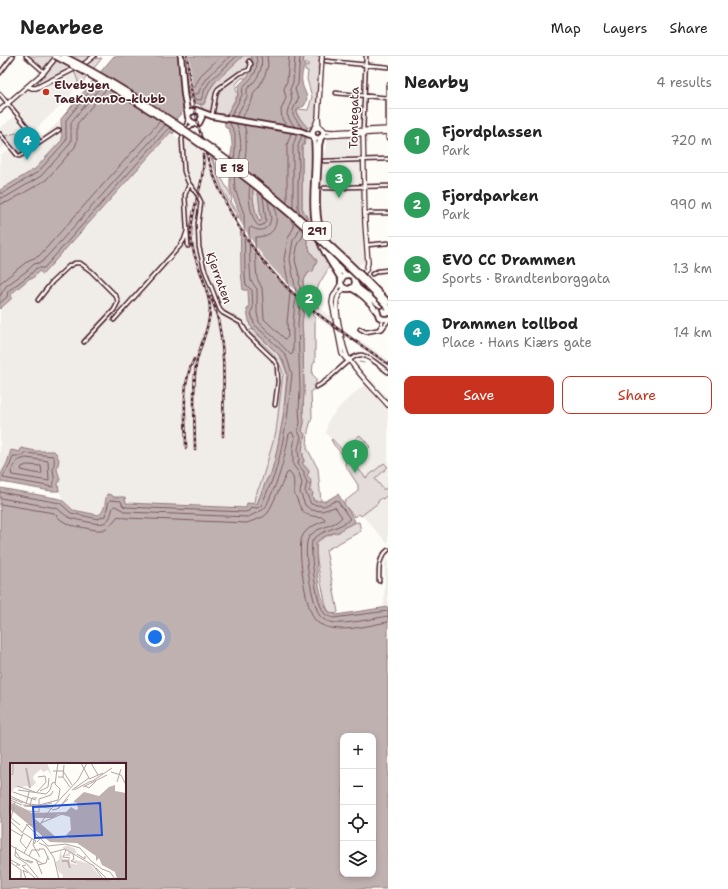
<!DOCTYPE html>
<meta charset="utf-8">
<style>
:root{--surface:#fff;--page:#f2f2f2;--text:#222;--muted:#767676;--line:#e0e0e0;--accent:#c8321e}
body{margin:0;font-family:"Shantell Sans",sans-serif;background:var(--page);color:var(--text)}
.controls{position:absolute;right:12px;bottom:12px;display:grid;overflow:hidden;border-radius:8px;box-shadow:0 2px 6px #0003}
.controls button{width:36px;height:36px;display:grid;place-items:center;padding:0;border:0;border-bottom:1px solid var(--line);background:var(--surface);color:var(--text);font:20px sans-serif}
.you{position:absolute;left:155px;top:581px;width:14px;height:14px;margin:-10px;border:3px solid #fff;border-radius:50%;background:#1a73e8;box-shadow:0 0 0 6px #1a73e833}
.badge{display:grid;place-items:center;width:26px;height:26px;border-radius:50%;background:var(--accent);color:#fff;font-size:13px;font-weight:700}
.pin{position:absolute;translate:-50% -33px;filter:drop-shadow(0 1px 2px #0008)}
.pin::after{content:'';position:absolute;top:21px;width:14px;height:12px;background:inherit;clip-path:polygon(0 0,100% 0,50% 100%)}
.list{margin:0;padding:0;list-style:none}
h2{display:flex;justify-content:space-between;align-items:center;height:52px;margin:0;padding:0 16px;font-size:17px}
h2 small{font-size:13px;font-weight:400;color:var(--muted)}
.list li{display:grid;grid-template-columns:26px 1fr auto;gap:12px;align-items:center;box-sizing:border-box;height:64px;padding:0 16px;border-top:1px solid var(--line)}
.list b{display:block;font-size:15px;white-space:nowrap}
.list p{margin:0;font-size:13px;white-space:nowrap;color:var(--muted)}
.list em{font-size:13px;font-style:normal;color:var(--muted)}
.actions{display:flex;gap:8px;padding:12px 16px}
.actions a{flex:1;padding:9px 0;border:1px solid var(--accent);border-radius:8px;text-align:center;font-size:14px;color:var(--accent)}
.actions .main{background:var(--accent);color:#fff}
.icon{flex:none;width:22px;height:22px;fill:none;stroke:currentColor;stroke-width:2;stroke-linecap:round;stroke-linejoin:round}
.map{position:relative;flex:none;width:388px;height:833px;overflow:hidden}
header{display:flex;align-items:center;gap:24px;box-sizing:border-box;height:56px;padding:0 20px;background:var(--surface);border-bottom:1px solid var(--line)}
header strong{font-size:19px}
nav{display:flex;gap:22px;margin-inline-start:auto;font-size:14px}
main{display:flex}
aside{flex:1;background:var(--surface)}
.map>svg:first-child{display:block}
.built{fill:#f0ece8}
.green{fill:#e3dcda;stroke:#967e82}
.water{fill:#c0b1b1;stroke:#91777b;fill-rule:evenodd}
.pier{fill:#fdfcf7}
.lines{fill:none;stroke-linecap:round;stroke-linejoin:round}
.shore{stroke:#795961;stroke-width:1}
.stream{stroke:#91777b;stroke-width:1}
.street-casing{stroke:#4a1f2b;stroke-width:5.5}
.secondary-casing{stroke:#4a1f2b;stroke-width:6}
.highway-casing{stroke:#4a1f2b;stroke-width:8}
.street{stroke:#fdfcf7;stroke-width:2.5}
.secondary{stroke:#fdfcf7;stroke-width:3.5}
.highway{stroke:#fdfcf7;stroke-width:4.5}
.rail-casing{stroke:#4a1f2b;stroke-width:2.5}
.rail{stroke:#fdfcf7;stroke-width:1;stroke-dasharray:3;stroke-linecap:butt}
.highway-bridge-casing{stroke:#4a1f2b;stroke-width:8;stroke-linecap:butt}
.highway-bridge{stroke:#fdfcf7;stroke-width:4.5}
.poi-dot{fill:#c8321e;stroke:#fdfcf7;stroke-width:1.5}
.labels{text-anchor:middle;dominant-baseline:central;stroke-width:3;stroke-linejoin:round;paint-order:stroke}
.shield{fill:#fdfcf7;stroke:#806168;stroke-width:1}
.shield-label{font-size:11px;font-weight:bold;fill:#4a1f2b}
.poi-label{font-size:12px;font-weight:bold;fill:#4a1f2b;stroke:#fdfcf7;text-anchor:start}
.street-label{font-size:12px;fill:#4a1f2b;stroke:#fdfcf7}
.inset-river{fill:none;stroke:#c0b1b1;stroke-width:2}
.inset-road{fill:none;stroke:#b5a4a5;stroke-width:1}
.view{fill:#1d4ed8;fill-opacity:0.15;stroke:#1d4ed8;stroke-width:2}
.inset-edge{fill:none;stroke:#4a1f2b;stroke-width:2}
</style>
<header>
<strong>Nearbee</strong>
<nav><a>Map</a><a>Layers</a><a>Share</a></nav>
</header>
<main>
<div class="map">
<svg width="388" height="833" viewBox="0 0 388 833">
<rect width="100%" height="100%" fill="#fdfcf7"/>
<filter id="ink" filterUnits="userSpaceOnUse"><feTurbulence type="fractalNoise" baseFrequency=".025" numOctaves="2"/><feDisplacementMap in="SourceGraphic" scale="8" xChannelSelector="R" yChannelSelector="G"/><feConvolveMatrix kernelMatrix="1 2 1 2 8 2 1 2 1" color-interpolation-filters="sRGB"/></filter>
<g filter="url(#ink)">
<path class="built" d="M74 15 77 25 71 39 33 76 27 74 17 78 5 80 4 84 6 85 3 92 0 93V72L19 57 11 47 28 30 32 32Z
M61 63 62 84 35 113 0 134V99L12 93H17L37 78 40 80 45 79Z
M196 74 199 91 211 99 219 118 230 137 232 143 231 145 238 158 237 161 232 164 239 176 242 234H248L249 253 246 255 250 273 248 275 276 300 281 309 283 318 276 376 261 427 255 440 254 447H247L246 452 126 447V442L113 441 107 438 103 455 101 458 98 459 76 455 66 448 59 435 58 428 60 423 54 395H36L21 392 20 396 8 401 7 407 0 420V255L12 242 10 238 31 222 32 223 39 215 43 218 171 76 180 84H185L186 78 190 75Z
M363 78 367 206 359 209 358 212 351 211 339 193 324 179 321 163 320 130 322 96H326L328 80Z
M319 251 332 262 335 274 313 259 312 256 316 252Z
M360 284 388 304V311L361 292V290L357 288Z
M371 323 388 343V488L361 458 381 440 326 377 328 365 342 348Z
M388 498V550H384L385 507Z"/>
<path class="green" d="M26 0H55L43 15Z
M59 0H92L84 7 34 31 33 28 46 17Z
M243 0H251C255 8 251 15 247 22H242L236 28V34L238 38 226 60 206 56 199 48 203 49C208 44 208 35 213 29 221 18 233 9 243 0Z
M304 0H321V3L319 4 318 14 320 15 316 63 313 69 306 73V71L297 58 298 53 308 54 312 41 307 23 308 15 305 14V10H308V7H303Z
M102 2 77 33 76 32 78 25 74 15 92 3Z
M27 74 33 76 35 81 21 90 23 93 20 97 17 94 12 93 6 84 5 80Z
M306 78 312 84 314 91 322 196 330 209C323 225 311 232 319 251L316 252 312 256 313 260 315 262V306L313 308 312 318 316 322V332L311 335 312 361 308 375 307 392 318 413 321 446 314 445 312 440 313 438 311 435H308L310 433V428H308L311 427 307 419 309 415 302 407 304 406 302 393 304 386 302 375 304 367 303 354 304 335 303 286V281L301 280H302V268L305 242 303 226 308 217 313 214 317 205 310 195 306 182 309 174V165L302 152V90L304 89Z
M210 99H211L219 118 230 137 232 143 231 145 238 158 239 164 223 135Z
M256 132C261 141 258 153 262 163L260 166C255 161 252 140 253 133Z
M252 273 278 298 282 304 287 318 283 362 276 399 271 418 267 423 257 448 254 447 255 440 261 427 276 376 283 318C279 299 262 288 248 275Z
M360 379 370 391 353 407 366 422 384 407 388 411 375 423 384 434 388 430V438L383 443 382 442 378 445V447L361 460 359 458 355 461 344 449V446L358 435V429L345 409 346 403 334 389 331 384 332 383 342 394Z
M359 466 361 475 326 494 338 556 336 558 329 556 326 550C324 539 313 495 317 487 319 482 334 477 339 476 345 471 350 467 359 466Z"/>
<path class="water" d="M114 0H243L213 28 209 35 204 48C197 49 191 45 184 48L181 59 177 61 175 74 173 78 171 76 43 218 39 215 32 223 30 222 11 238 12 242 0 253V134L35 113 62 84 61 63Z
M251 0H304L303 7H305C303 13 301 20 302 26 303 36 311 40 304 50L299 52 296 55 297 59 307 71 304 89 302 90V152L310 167 309 174 306 182 310 195 317 205 313 215 308 217 303 226 305 242 302 268 303 280H301L303 281V286L304 335 303 354 304 367 302 375 305 378 302 393 304 406 302 407 309 415V417L307 419C309 422 311 423 311 427L308 428H311L310 433 308 435H311L313 437 312 440 314 445H326L338 438 355 465 354 467 343 472 339 476C332 476 320 482 316 487 316 509 317 536 328 555L336 559 388 551V833H0V432L61 443 73 454 98 459C105 457 105 445 107 438L112 439 113 441H125L126 447 246 452 247 447 257 448 267 423 271 418 276 399 283 362 288 318 283 304 278 298 250 270 247 255V253H249L248 234H243L241 216 240 158 230 133V118L223 113 222 109C235 105 233 83 229 73L226 72C220 61 235 49 238 39 239 36 238 32 239 29 247 21 257 13 251 0ZM253 133H256C261 141 258 153 262 163L260 166C255 161 252 140 253 133ZM343 680H373V818H343ZM11 708H125V822H11Z
M21 392 36 395H54L56 397 59 404 57 413 60 424 58 428 59 435H51L1 426 0 420 7 407 11 394 20 396Z"/>
<path class="pier" d="M180 0H183L186 35 191 46 185 0H189L195 50 189 48 186 50 184 57Z
M238 162 252 185 267 206 280 220 306 245V250L277 224 258 202 238 172Z"/>
<g class="lines">
<path class="shore" d="M300 0 298 28 295 33 298 43 293 54V59L302 72
M187 31H194L202 18 221 0
M187 37 198 38C204 22 217 12 230 0
M188 42 201 44 205 33 210 25 237 0
M231 60 242 39 243 31C252 21 260 16 256 0
M236 61 247 41V33C257 24 264 14 261 0
M242 62 252 44 254 36 259 31 265 19 268 9 267 0
M229 66 235 77V95L234 105
M236 67C242 78 242 97 238 108
M244 69 246 76V94L244 113
M286 69 282 63 281 54 286 42 284 33 287 25 289 0
M295 71 289 63 287 58 288 53 292 43 290 33 293 26 295 0
M250 130C247 138 251 166 259 170L263 169 266 165 263 140
M0 137H3L38 116 64 87 66 84V64L97 27
M0 142 6 141 41 120 68 90 71 85V66L102 29
M268 144 271 163 269 169C263 176 258 175 251 171L249 173 250 212 251 225 257 233V257L259 266 291 299 293 297V268L296 236 290 203 293 184 297 179 300 171
M287 147V89L291 77
M0 148 8 146 46 124 75 91 77 85V68L107 32
M275 150C276 161 280 175 264 180 261 181 258 180 255 182L256 211 257 222 262 232 264 263 285 283 288 281 287 267 290 237 284 203 288 182 294 171 291 163
M293 153V90L297 78
M301 159 298 152V128L299 110 298 90 302 79
M304 175 302 182 298 186 295 204 300 223 299 227 301 236 298 268 300 335 299 354 300 367 298 375 301 381 298 393 299 403 298 408 304 416V420L307 426 305 435 311 448 324 450 337 444 350 463C340 473 321 473 312 485 310 497 316 549 325 558 327 560 331 561 333 562L388 555
M0 227 29 204 39 200 160 65
M0 240 6 230 28 214 34 208 42 206 165 69
M0 247 7 241 8 235 31 218 36 212H44L167 74 170 72
M25 397 53 400C56 406 53 408 53 414 54 420 55 424 53 431L3 422V420L10 409 13 400H20Z
M26 402 48 405 49 425 12 419 11 416 17 405Z
M28 409 41 410 42 417 40 418 21 414 22 411Z
M0 436 60 447 71 457 98 463 105 460 109 445 111 444 121 445 123 450 126 451 245 456 249 455 251 451 257 452 261 450 274 420 280 399 287 363 292 318 287 302 282 295 254 268 251 256 253 252 252 234 246 229 245 220 244 158 235 133 234 117
M0 442 57 452C68 463 73 463 88 466 104 469 109 469 113 451L115 450 126 456 248 461C250 460 263 454 264 453 268 449 269 442 272 437 281 418 285 399 289 378L292 376 295 382 293 392V409L299 417 302 427 300 436 305 449 311 454 322 455 335 451 342 461C335 471 317 470 309 481 301 491 313 550 320 560 323 564 327 565 331 566 341 570 376 562 388 560
M0 448 54 457 61 464 70 469 96 474H102L109 471 118 460 126 462 247 467 263 461 268 457 287 417 289 416C296 423 293 427 294 437 295 440 297 442 298 446 303 460 309 460 323 461L325 463 324 465C315 469 306 472 302 481 297 493 305 543 311 556 313 561 316 567 322 569 340 578 369 569 388 566"/>
<path class="stream" d="M359 306 364 307"/>
<defs>
<path id="street" d="M26 0 44 16
M326 5 388 11
M0 17 13 0
M388 29V82
M336 37 388 42
M0 38 40 86
M212 60 216 38 218 33 240 17 249 14 251 8 249 5
M188 63 182 83 184 115 188 126 197 138 201 146 198 168 199 191 204 212 220 254 223 257 241 267 248 279 272 302 277 309 278 326 275 349
M185 74 194 68
M363 75 366 0
M0 78 18 100H20L59 74
M324 105 388 103
M348 131 388 130
M324 132H345
M365 157H388
M367 189 388 187
M188 190 185 139 189 129
M372 218 378 215 388 214
M38 244 52 226 69 210 75 207H80L91 215 116 240 118 246 114 254 84 286
M114 264 180 190 184 184 187 175
M360 273 366 276 382 273 388 265
M379 273 382 269V263
M316 331C330 326 350 297 362 299 371 301 381 311 388 316
M379 525C379 513 378 502 388 494"/>
<path id="secondary" d="M28 30 32 32H36L84 8 94 0
M0 54 44 16 57 0
M319 71 318 61 322 0
M314 72 318 62
M323 75 332 76 388 73
M322 80 388 76
M355 225 366 214 368 207 365 167 363 75
M341 227 333 241 332 247 342 298 346 303 350 304
M346 232C341 235 338 239 337 244 335 255 343 292 348 302 359 319 375 334 388 349"/>
<path id="highway" d="M181 0 184 38 188 60
M201 57 202 61 199 67 195 68 190 65 188 61 189 57 196 54 212 60 300 75 313 80
M312.5 77a5.5 5.5 0 1 1 11 0a5.5 5.5 0 1 1-11 0Z
M321 81 319 89C319 120 312 154 323 183
M314 82C318 114 308 148 318 180 323 197 333 209 341 223
M326 192 338 212 346 219
M341 226a7 7 0 1 1 14 0a7 7 0 1 1-14 0Z
M355 227 358 232 380 249
M351 232C361 237 371 247 377 256
M377 254 379 261 383 263H388"/>
</defs>
<use href="#street" class="street-casing"/>
<use href="#secondary" class="secondary-casing"/>
<use href="#highway" class="highway-casing"/>
<use href="#street" class="street"/>
<use href="#secondary" class="secondary"/>
<use href="#highway" class="highway"/>
<defs>
<path id="rail" d="M187 0C196 94 226 177 298 242 325 266 358 286 388 308
M211 241C228 281 223 337 223 380
M186 392C186 362 180 330 194 303
M195 394C195 367 192 337 196 309 199 290 210 273 210 253 209 227 191 203 191 177 191 150 206 126 203 99"/>
</defs>
<use href="#rail" class="rail-casing"/>
<use href="#rail" class="rail"/>
<defs>
<path id="highway-bridge" d="M55 0C179 64 292 150 388 251
M63 0C94 15 123 33 152 52 238 107 317 172 388 246"/>
</defs>
<use href="#highway-bridge" class="highway-bridge-casing"/>
<use href="#highway-bridge" class="highway-bridge"/>
</g>
</g>
<circle class="poi-dot" cx="46" cy="36" r="4"/>
<g class="labels">
<g class="shield">
<rect x="216" y="103" width="32" height="18" rx="3"/>
<rect x="303" y="166" width="28" height="18" rx="3"/>
</g>
<g class="shield-label">
<text x="232" y="112">E 18</text>
<text x="317" y="175">291</text>
</g>
<g class="poi-label">
<text x="54" y="29">Elvebyen<tspan x="54" dy="14">TaeKwonDo-klubb</tspan></text>
</g>
<g class="street-label">
<text transform="translate(354 62) rotate(-89)">Tomtegata</text>
<text transform="translate(219 222) rotate(70)">Kjerraten</text>
</g>
</g>
<g transform="translate(10 707)">
<rect width="116" height="116" fill="#fdfcf7"/>
<path d="M0 0H37L42 13 38 7 33 9 31 6 24 12 23 15 26 20 20 25 17 23 4 25 0 33ZM57 82 65 86 67 90 60 91V100L67 102 66 99 61 98 66 97 80 101 92 116H52L53 112 49 109 45 99 49 97 50 89 52 87 51 90 53 96H60V93H53L58 90 59 88 52 85Z" fill="#e3dcda"/>
<path d="M105 22V28L116 30V116H107L105 109 92 102 89 95 86 98V93L67 80 40 79 0 46V40L22 50 56 49 61 44 66 47 68 46 67 40 63 39 74 29 89 33 99 24ZM49 51 60 54 61 67 56 72 59 75 46 74 24 55H43Z" fill="#c0b1b1" fill-rule="evenodd"/>
<path class="inset-river" d="M16 5 20 25M52 98H58L60 105"/>
<path class="inset-road" d="M71 0 79 15M81 0 88 12M43 8H53L62 22M101 9 111 12 116 22M0 12 3 11V0M48 14H53L60 24M53 14 54 2M79 16 93 10M81 19 102 5M107 19 111 6M7 23 25 29M75 23 79 25 86 18M73 24 97 12M8 27 36 31 40 27 42 20 46 19M62 27 79 15M64 27 81 18M30 28 38 24 39 15M3 29 26 37M27 29 36 19 35 13 28 14M0 33 18 41 29 42V36L41 32 43 28M0 35 13 40M0 37 12 42M0 39 18 48 29 49M5 39 1 55 10 62M16 41 19 29M13 42 29 43 42 40M20 42 22 35H27M14 43 41 45M48 46 60 31M42 47 47 46 58 36M29 49V42L48 37 50 26 45 21 48 0M0 58 13 70M31 60 52 51M16 61 38 83 56 81 70 85 81 98 92 106 100 109 105 116M0 66 12 73M12 70 17 62 29 60M13 70 26 78 24 81M13 71 10 78 16 85M27 79 33 73 30 70M29 80 36 83 44 95 49 116M0 82 19 93 22 87H30M6 84 5 93 17 101 29 116M29 86H34L39 97M56 87 53 94 60 95M6 89 10 95 21 100 23 99 16 97M14 90 22 76M40 90 55 86 84 103M63 91 64 96 61 98 66 100M67 91 75 96V93M19 93 33 101M30 94 23 82 26 67 40 47 68 17 77 0M26 96 32 111M2 98 1 97 10 102H6M0 99 11 107V116M16 102 12 103 26 116M28 102 36 100 38 93M83 102 93 116M86 105 96 115M16 116 13 107 18 110"/>
<path class="view" d="M90 40 92 72 25 75 23 44Z"/>
<rect width="116" height="116" class="inset-edge"/>
</g>
</svg>
<div class="controls">
<button>+</button>
<button>−</button>
<button><svg class="icon" aria-label="locate" viewBox="0 0 24 24"><circle cx="12" cy="12" r="6"/><path d="M12 2v4M12 18v4M2 12h4M18 12h4"/></svg></button>
<button><svg class="icon" aria-label="layers" viewBox="0 0 24 24"><path d="M12 4l9 5-9 5-9-5zM3 14l9 5 9-5"/></svg></button>
</div>
<div class="you"></div>
<div class="pin badge" style="left:355px;top:417px;background:#2e9e5b">1</div>
<div class="pin badge" style="left:309px;top:262px;background:#2e9e5b">2</div>
<div class="pin badge" style="left:339px;top:142px;background:#2e9e5b">3</div>
<div class="pin badge" style="left:27px;top:104px;background:#0f9aa8">4</div>
</div>
<aside>
<h2>Nearby<small>4 results</small></h2>
<ul class="list">
<li><span class="badge" style="background:#2e9e5b">1</span><div><b>Fjordplassen</b><p>Park</p></div><em>720 m</em></li>
<li><span class="badge" style="background:#2e9e5b">2</span><div><b>Fjordparken</b><p>Park</p></div><em>990 m</em></li>
<li><span class="badge" style="background:#2e9e5b">3</span><div><b>EVO CC Drammen</b><p>Sports · Brandtenborggata</p></div><em>1.3 km</em></li>
<li><span class="badge" style="background:#0f9aa8">4</span><div><b>Drammen tollbod</b><p>Place · Hans Kiærs gate</p></div><em>1.4 km</em></li>
</ul>
<div class="actions"><a class="main">Save</a><a>Share</a></div>
</aside>
</main>
